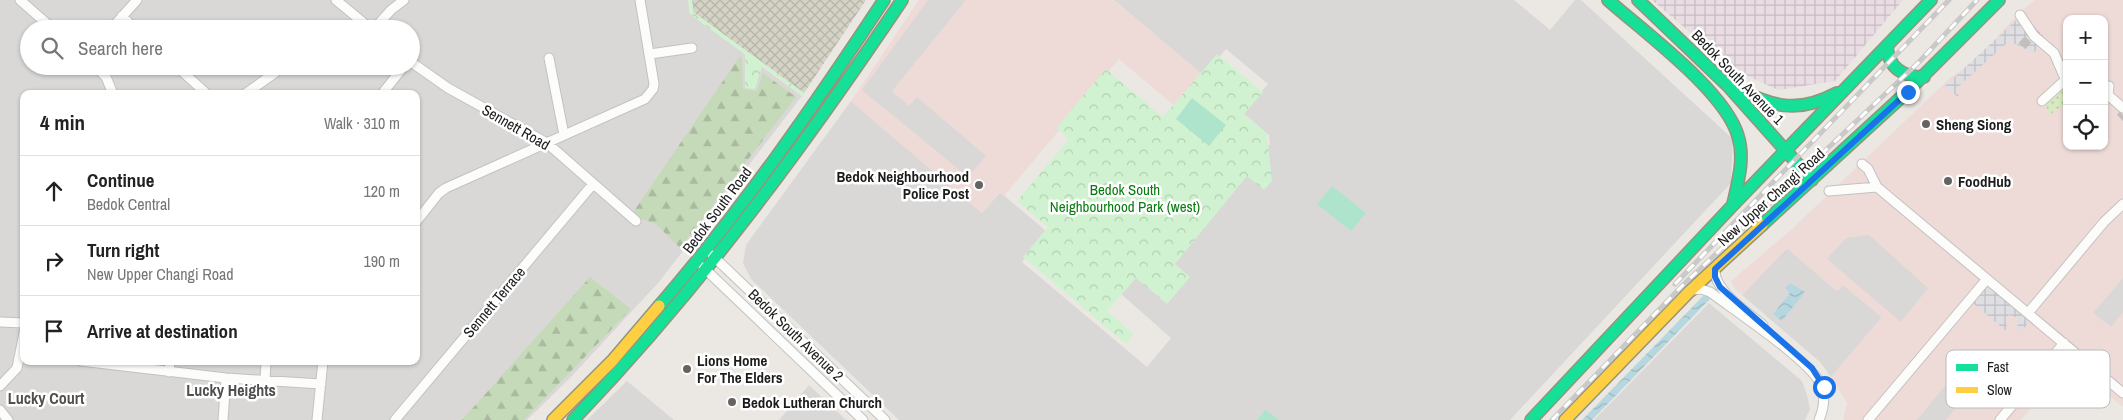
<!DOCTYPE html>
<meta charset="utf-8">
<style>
:root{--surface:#fff;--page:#f6f6f6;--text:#222;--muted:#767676;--line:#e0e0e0}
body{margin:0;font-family:"Archivo Narrow",sans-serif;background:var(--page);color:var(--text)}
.controls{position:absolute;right:15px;top:15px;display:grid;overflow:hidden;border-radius:10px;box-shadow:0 1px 4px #0004}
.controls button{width:45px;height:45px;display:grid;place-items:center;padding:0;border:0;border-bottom:1px solid var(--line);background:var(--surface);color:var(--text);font:25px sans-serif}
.stop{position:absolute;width:15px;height:15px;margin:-11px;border:4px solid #1a73e8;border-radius:50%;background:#fff}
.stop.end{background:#1a73e8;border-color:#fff;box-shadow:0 1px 5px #0008}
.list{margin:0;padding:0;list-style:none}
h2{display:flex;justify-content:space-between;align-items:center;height:65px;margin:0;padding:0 20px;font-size:21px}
h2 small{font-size:16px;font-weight:400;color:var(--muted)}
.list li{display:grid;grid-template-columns:32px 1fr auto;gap:15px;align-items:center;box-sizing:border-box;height:70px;padding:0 20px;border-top:1px solid var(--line)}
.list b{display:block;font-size:19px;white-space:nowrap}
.list p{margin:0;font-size:16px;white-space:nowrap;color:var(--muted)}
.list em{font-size:16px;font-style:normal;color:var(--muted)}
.icon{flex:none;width:28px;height:28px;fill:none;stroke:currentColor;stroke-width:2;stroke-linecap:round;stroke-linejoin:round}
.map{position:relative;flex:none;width:2123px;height:420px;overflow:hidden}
.search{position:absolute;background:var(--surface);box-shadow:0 1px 4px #0004;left:20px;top:20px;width:400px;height:55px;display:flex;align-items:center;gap:12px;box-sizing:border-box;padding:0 18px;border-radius:28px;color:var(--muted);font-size:19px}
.panel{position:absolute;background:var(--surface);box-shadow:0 1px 4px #0004;left:20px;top:90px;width:400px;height:275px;border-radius:10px}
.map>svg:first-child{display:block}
.residential{fill:#dad8d6;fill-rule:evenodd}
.commercial{fill:#eedbd8;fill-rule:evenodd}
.industrial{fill:url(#industrial-grid)}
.religious{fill:#d9d8d6}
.construction{fill:url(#construction-cross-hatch)}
.grass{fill:url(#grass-dots)}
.forest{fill:url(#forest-firs)}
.park{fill:url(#park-crowns)}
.pitch{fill:#aee4cc}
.plaza{fill:url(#plaza-grid)}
.water{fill:url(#water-waves)}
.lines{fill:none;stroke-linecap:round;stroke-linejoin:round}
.street-tunnel{stroke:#c2bfbc;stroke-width:9;stroke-dasharray:9 4.5;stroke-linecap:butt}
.street-casing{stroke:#c3c2c0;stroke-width:11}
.fast-casing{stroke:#93947c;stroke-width:14}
.slow-casing{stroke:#93947c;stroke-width:14}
.street{stroke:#fcfcfb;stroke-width:9}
.fast{stroke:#16e098;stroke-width:11}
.slow{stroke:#ffcf43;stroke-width:11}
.rail-casing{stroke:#c9c9c8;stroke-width:5}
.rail{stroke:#fff;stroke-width:3;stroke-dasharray:9;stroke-linecap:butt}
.route{stroke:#1a73e8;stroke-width:6}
.poi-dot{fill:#646362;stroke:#fff;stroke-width:2}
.labels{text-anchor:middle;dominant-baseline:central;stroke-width:5;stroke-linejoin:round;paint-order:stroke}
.street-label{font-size:15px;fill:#1c1c1c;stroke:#fff}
.poi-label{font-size:15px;font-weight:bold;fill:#1c1c1c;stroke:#fff;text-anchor:start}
.park-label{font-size:15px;fill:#087b10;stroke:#fff}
.neighbourhood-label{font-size:16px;font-weight:bold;fill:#4f4f4f;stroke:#fff}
.key{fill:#fff;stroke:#bbb;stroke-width:1}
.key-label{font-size:14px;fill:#1c1c1c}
</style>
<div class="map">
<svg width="2123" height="420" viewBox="0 0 2123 420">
<defs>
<pattern id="industrial-grid" width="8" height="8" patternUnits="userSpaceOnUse" patternTransform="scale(1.25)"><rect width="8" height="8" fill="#e9dce3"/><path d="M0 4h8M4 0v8" fill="none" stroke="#c7bcc2"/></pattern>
<pattern id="construction-cross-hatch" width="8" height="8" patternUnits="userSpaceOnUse" patternTransform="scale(1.25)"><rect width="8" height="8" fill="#d4d3c5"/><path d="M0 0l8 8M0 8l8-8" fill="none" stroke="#b5b5a9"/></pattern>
<pattern id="grass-dots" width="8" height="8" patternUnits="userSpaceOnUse" patternTransform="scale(1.25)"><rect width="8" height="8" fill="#d7e9c1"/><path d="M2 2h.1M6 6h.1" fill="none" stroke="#b8c7a5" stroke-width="1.8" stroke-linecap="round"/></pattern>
<pattern id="forest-firs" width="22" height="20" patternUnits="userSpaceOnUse" patternTransform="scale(1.25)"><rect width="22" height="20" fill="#c5dab8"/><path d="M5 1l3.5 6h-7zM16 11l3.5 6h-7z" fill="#a9ba9e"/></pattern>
<pattern id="park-crowns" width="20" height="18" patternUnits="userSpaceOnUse" patternTransform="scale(1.25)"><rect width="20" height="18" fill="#d1f2d0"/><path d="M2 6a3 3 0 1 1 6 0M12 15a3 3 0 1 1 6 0" fill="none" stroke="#b3cfb2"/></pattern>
<pattern id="plaza-grid" width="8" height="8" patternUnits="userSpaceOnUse" patternTransform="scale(1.25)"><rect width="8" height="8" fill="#dfdee3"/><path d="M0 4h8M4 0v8" fill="none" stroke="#bfbec2"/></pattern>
<pattern id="water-waves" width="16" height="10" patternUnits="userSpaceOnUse" patternTransform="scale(1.25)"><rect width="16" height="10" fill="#b6d7df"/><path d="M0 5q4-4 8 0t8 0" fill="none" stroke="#9cb8bf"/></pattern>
</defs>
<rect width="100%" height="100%" fill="#ebe8e4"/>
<path class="residential" d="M0 0H688L690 14 802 96 659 282 571 377 527 420H0ZM29 29H411V66H29ZM24 94H416V361H24Z
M1114 0H1514L1550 30 1575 0H1581L1733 139 1731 183 1510 420H899L751 279 743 263 746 245 851 101 982 213 1000 192 1047 232 1022 262 1147 367 1171 338 1112 286 1134 261 1156 280 1270 144 1269 135 1243 113 1268 84 1226 49 1204 76Z
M1787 248 1837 291 1843 285 1882 317 1831 377 1820 362 1742 295Z
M1709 303 1802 381 1807 395 1810 409 1805 420H1594Z
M627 381 674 420H587Z
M809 385 846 420H779Z"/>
<path class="commercial" d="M919 0H1114L1204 76 1177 108 1119 59 1004 196 999 192 982 213 851 101Z
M2035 0H2123V407L2069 363 2021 420H1843L1847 403 1831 377 1882 317 1843 285 1837 291 1787 248 1742 295 1735 289 1731 281 1793 228 1951 77 1975 61 2019 13ZM2067 19H2104V146H2067Z"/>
<path class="industrial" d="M1652 0H1903L1835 81 1778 90 1733 69Z"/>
<path class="religious" d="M928 0H966L892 91 909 106 917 97 986 156 968 177 862 90Z
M1688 109 1722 139 1701 162 1714 174 1658 236 1611 195Z
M1869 235 1928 288 1901 322 1827 259 1846 238Z
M2123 278V312L2111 327 2093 313Z
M1963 364 1980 378 1946 420H1917Z"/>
<path class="construction" d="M692 0H866L804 93 693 12Z"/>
<path class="grass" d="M2064 85 2067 87V106L2055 110 2050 116 2045 103Z"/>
<path class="forest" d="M740 56 742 58 743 89 757 91 763 73 796 97 680 248 656 224 641 219 634 211Z
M590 277 631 309 524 420H462Z"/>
<path class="park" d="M688 0H692L693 12 804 93 802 96 762 66 755 89 745 88V54L690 14Z
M1217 54 1263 92 1244 114 1267 134 1272 181 1264 190 1247 176 1175 264 1190 277 1167 304 1136 278 1107 311 1134 334 1126 344 1023 257 1048 227 1017 201 1069 139 1056 128 1106 69 1163 117Z"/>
<path class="pitch" d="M1192 98 1226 125 1209 146 1176 119Z
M1332 186 1366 213 1351 231 1317 204Z
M1266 409V410L1279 420H1257Z"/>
<path class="plaza" d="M2025 12 2032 24 2045 38 2034 53 2009 41 1958 87 1957 90 1959 98 1945 86Z
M1987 279 2033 317 2021 332 2016 327 2019 323 2018 318 2009 315 2006 319V325L2009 327 2006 331 1973 303 1947 334 1943 331Z"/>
<path class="water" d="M1790 283 1805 292 1782 321 1773 314 1790 293 1785 288Z
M1705 294 1710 299 1592 420H1582Z"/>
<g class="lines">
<path class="street-tunnel" d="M2022 46 2037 30
M2120 118 2123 115"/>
<defs>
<path id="street" d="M20 0 53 29
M336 0 371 29
M2020 15 2034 36 2054 53 2067 83
M122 16 135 29
M111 29 137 0
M374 29 391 10 404 0
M650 54 692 48
M549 58 564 135
M411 62 448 88 547 143 636 221
M95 66 106 77 113 94
M176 66 207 94
M245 94 276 72
M382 94 404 66
M2108 95 2123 108
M2104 97 2108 95 2109 86
M2042 101 2064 81
M1862 164 1868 169 1877 187 2123 393
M1829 191 1877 187
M416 222 439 193 446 188 645 99 653 89 654 84 640 0
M712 255 885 420
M703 267 863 420
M1715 269C1713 290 1747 312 1763 325
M1692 290 1701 289 1710 292C1735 311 1808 359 1820 383 1826 395 1824 408 1819 420
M2028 313 2104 222 2123 204
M0 322 24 323
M81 361 226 378 321 384
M169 372 170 361
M265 381 266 361
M0 386 17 368 24 333
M0 410 8 420
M223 420 226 378
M317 420 323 361
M395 420 593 184
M1868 420 1987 279
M2000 420 2064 343"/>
<path id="fast" d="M1608 0C1644 32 1725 91 1738 136 1745 158 1738 182 1733 204
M1638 0 1729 87 1812 180
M1887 46C1888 68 1903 77 1924 77
M1733 87C1773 106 1796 115 1837 93
M1762 225 1908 91 1999 0
M659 306C742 210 814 106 884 0
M573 420C697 291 802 149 902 0
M1531 420 1733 205 1931 0"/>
<path id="slow" d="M553 420 612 361 659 306
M1565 420 1689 292 1762 225"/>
</defs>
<use href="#street" class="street-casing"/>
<use href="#fast" class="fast-casing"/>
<use href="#slow" class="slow-casing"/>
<use href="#street" class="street"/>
<use href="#fast" class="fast"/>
<use href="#slow" class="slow"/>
<defs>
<path id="rail" d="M1675 284 1949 0
M1552 420 1683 285 1919 62 1977 0"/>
</defs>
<use href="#rail" class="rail-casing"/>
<use href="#rail" class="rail"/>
</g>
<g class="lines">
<path class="route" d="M1824 387 1812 368 1720 287 1715 277V269L1908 92"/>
</g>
<g class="poi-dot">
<circle cx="1926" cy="124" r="5"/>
<circle cx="1948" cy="181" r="5"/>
<circle cx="979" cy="185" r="5"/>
<circle cx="687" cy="369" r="5"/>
<circle cx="732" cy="402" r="5"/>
</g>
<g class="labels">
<g class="street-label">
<text transform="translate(1738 77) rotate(46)">Bedok South Avenue 1</text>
<text transform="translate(516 127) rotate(30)">Sennett Road</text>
<text transform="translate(1771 197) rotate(-42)">New Upper Changi Road</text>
<text transform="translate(717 210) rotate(-53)">Bedok South Road</text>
<text transform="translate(494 302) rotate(-50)">Sennett Terrace</text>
<text transform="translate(796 335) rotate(44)">Bedok South Avenue 2</text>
</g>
<g class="poi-label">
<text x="1936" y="124">Sheng Siong</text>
<text x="969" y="176" text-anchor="end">Bedok Neighbourhood<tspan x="969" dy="17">Police Post</tspan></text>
<text x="1958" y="181">FoodHub</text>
<text x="697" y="360">Lions Home<tspan x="697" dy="17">For The Elders</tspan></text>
<text x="742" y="402">Bedok Lutheran Church</text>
</g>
<g class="park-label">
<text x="1125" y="189">Bedok South<tspan x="1125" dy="17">Neighbourhood Park (west)</tspan></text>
</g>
<g class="neighbourhood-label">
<text x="231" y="390">Lucky Heights</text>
<text x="46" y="398">Lucky Court</text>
</g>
</g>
<rect x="1946" y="350" width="164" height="58" rx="8" class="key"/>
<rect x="1956" y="364" width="22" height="7" fill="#16e098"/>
<rect x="1956" y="387" width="22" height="6" fill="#ffcf43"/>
<g class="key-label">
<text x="1987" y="372">Fast</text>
<text x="1987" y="395">Slow</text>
</g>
</svg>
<div class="controls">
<button>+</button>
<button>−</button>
<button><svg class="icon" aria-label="locate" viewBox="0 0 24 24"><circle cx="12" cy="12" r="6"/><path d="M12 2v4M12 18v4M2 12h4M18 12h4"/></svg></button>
</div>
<div class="stop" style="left:1824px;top:387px"></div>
<div class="stop end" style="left:1908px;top:92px"></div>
<div class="search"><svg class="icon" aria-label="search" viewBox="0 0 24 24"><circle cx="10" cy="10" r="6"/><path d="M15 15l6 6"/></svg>Search here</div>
<section class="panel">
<h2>4 min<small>Walk · 310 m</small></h2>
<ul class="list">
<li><svg class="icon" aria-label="ahead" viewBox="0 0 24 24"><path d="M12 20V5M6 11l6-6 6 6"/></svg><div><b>Continue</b><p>Bedok Central</p></div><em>120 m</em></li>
<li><svg class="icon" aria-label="right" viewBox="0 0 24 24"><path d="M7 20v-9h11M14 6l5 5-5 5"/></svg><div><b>Turn right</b><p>New Upper Changi Road</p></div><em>190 m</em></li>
<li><svg class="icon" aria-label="arrive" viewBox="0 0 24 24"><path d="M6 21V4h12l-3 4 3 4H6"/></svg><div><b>Arrive at destination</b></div></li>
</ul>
</section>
</div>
